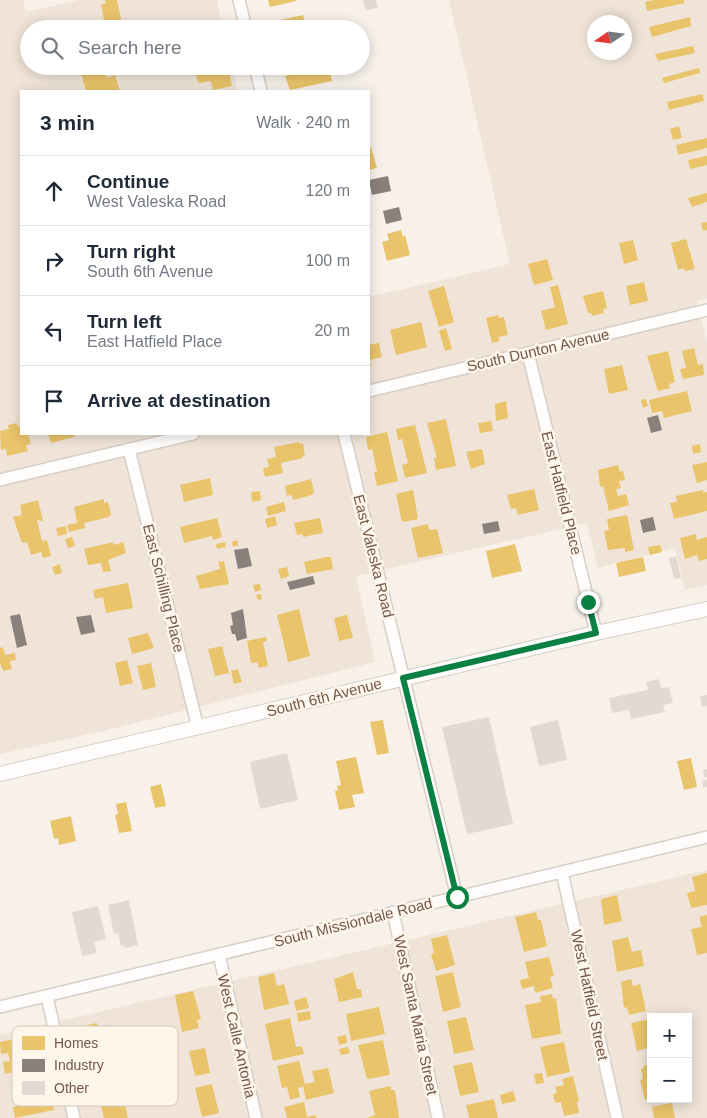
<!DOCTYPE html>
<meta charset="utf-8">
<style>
:root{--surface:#fff;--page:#f6f6f7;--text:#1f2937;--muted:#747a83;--line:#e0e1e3}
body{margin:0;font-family:Arial,sans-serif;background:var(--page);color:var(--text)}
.controls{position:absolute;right:15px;bottom:15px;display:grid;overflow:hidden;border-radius:0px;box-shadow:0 2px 12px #0003}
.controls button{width:45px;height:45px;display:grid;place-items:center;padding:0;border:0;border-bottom:1px solid var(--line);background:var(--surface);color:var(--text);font:25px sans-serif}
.compass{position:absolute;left:587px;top:15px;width:45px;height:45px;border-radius:50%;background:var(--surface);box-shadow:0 2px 12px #0003;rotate:257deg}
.stop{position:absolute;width:15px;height:15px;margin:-11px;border:4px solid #0b8043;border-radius:50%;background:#fff}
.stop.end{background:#0b8043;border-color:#fff;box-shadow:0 1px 5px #0008}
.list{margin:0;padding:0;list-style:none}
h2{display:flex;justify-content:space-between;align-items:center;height:65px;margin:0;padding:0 20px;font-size:21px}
h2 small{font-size:16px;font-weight:400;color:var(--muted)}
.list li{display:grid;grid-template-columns:32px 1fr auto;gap:15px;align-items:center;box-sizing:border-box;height:70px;padding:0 20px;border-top:1px solid var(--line)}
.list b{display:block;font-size:19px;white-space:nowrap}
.list p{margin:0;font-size:16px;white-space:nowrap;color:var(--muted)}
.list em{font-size:16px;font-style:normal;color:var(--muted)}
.icon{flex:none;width:28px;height:28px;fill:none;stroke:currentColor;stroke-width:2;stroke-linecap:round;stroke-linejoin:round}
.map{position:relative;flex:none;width:707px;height:1118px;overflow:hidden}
.search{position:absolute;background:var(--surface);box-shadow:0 2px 12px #0003;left:20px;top:20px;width:350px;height:55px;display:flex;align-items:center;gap:12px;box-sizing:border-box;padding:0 18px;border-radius:28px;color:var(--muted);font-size:19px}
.panel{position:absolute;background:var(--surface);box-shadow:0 2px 12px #0003;left:20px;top:90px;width:350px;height:345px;border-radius:0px}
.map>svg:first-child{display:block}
.residential{fill:#f0e4d8;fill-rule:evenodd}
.homes{fill:#e9c46a}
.industry{fill:#8a817c}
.building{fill:#e3d9d2}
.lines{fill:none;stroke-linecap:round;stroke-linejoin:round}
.minor-casing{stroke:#d6cec7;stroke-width:14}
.tertiary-casing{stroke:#d6cec7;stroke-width:16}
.minor{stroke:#fefdfc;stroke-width:11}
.tertiary{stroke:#fefdfc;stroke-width:14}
.route{stroke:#0b8043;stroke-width:6}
.labels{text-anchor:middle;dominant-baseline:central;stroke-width:5;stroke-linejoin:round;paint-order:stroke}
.street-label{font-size:15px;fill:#74584b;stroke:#fef6eb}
.key{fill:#fef6eb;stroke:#d5c7bb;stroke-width:1}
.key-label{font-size:14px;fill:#74584b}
</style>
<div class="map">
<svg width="707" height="1118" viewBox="0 0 707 1118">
<rect width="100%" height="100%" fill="#f7f1ea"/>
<path class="residential" d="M0 0H23L26 12 79 0H217L223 29H29V66H232L238 91H21V434H369V297L510 264 449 0H707V299L697 301 707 343V585L685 590 675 548 598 568 587 523 356 576 375 662 103 731 0 754ZM594 22H624V52H594Z
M707 870V1118H0V1035ZM651 1017H688V1099H651Z"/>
<path class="homes" d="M105 0H117L123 28 106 29 101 5 106 3Z
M268 0H296V1L270 7Z
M654 0H684L685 3 647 11 645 2Z
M303 15 306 27 282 29 280 20Z
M690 17 691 26 652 37 649 27Z
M693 46 695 53 658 61 655 54Z
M79 66H97L94 68 95 74 105 71 107 78 115 75 120 91H86Z
M194 66H228L232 86 213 90 211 81 198 83Z
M328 66 332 81 290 90 285 76Z
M699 68 700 73 664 83 662 78Z
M702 94 704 101 669 110 667 102Z
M679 126 682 138 673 140 670 129Z
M707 138V148L678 155 676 145Z
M371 147 377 168 369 170V148Z
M707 156V165L690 169 688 160Z
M707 193V202L692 207 688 198Z
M707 222V230L703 231 701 223Z
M401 230 403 237 405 235 410 255 387 261 382 242 389 240 387 234Z
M686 239 695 269 685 271 684 268 678 270 671 243Z
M633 240 638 260 624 264 619 243Z
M547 259 553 280 534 285 528 264Z
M644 282 648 301 630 305 626 286Z
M558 285 568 324 546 330 541 311 555 307 550 287Z
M444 286 454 322 439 327 428 291Z
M603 291 607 308 603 309 604 313 592 316 591 313H588L583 296Z
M498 315 499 318 504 317 508 335 498 337 500 341 492 343 486 318Z
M421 322 427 347 396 355 390 330Z
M446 328 452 349 445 351 439 331Z
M379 343 382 357 370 360 371 365 369 366V345Z
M694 348 698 365 703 364 704 375 683 379 680 369 686 368 682 351Z
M668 351 675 382 669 384 670 388 658 391 647 356Z
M622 365 628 390 609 394 604 369Z
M687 391 692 411 664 418 662 411 652 413 649 400Z
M646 399 648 406 643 408 641 400Z
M506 401 508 418 496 421 495 404Z
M446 419 456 466 436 470 434 458H437L427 423Z
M491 421 493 431 480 433 478 423Z
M17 423 18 427 21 426V434H28L31 444 26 445 28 451 7 456 6 449 1 450 0 431 9 429 8 425Z
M415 425 427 473 405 478 402 465 408 463 402 439 398 440 396 429Z
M387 432 398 481 377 486 374 472H377L372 449 368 450 366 437Z
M48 434H74V437L51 443Z
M299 442 300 444 303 443 305 455 302 456 303 458 281 463 283 473 265 477 263 468 269 467 267 459 276 457 274 447Z
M700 444 701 452 693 454 692 446Z
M482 449 485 464 471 469 466 452Z
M707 462V480L697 483 692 465Z
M618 465 620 472 623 471 625 480 619 481 621 488 616 489 618 496 626 494 629 505 609 511 603 486 600 487 598 470Z
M210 478 213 495 184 502 180 485Z
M311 479 314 492 312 495 293 500 292 495 287 496 285 486Z
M534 489 539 510 518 515 516 508 511 509 507 495Z
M413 490 418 519 402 522 396 494Z
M703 490V493L707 492V511L674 519 670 503 677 502 676 496Z
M260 491 261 500 252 502 251 492Z
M104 499V503L108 502 111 514 109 517 84 523 85 528 69 532 67 525 77 523 74 507Z
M38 500 43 521 37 520 42 541 47 540 51 556 43 558 41 552 31 555 27 542 22 543 13 517 22 515 20 505Z
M284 502 286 511 268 516 266 507Z
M627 515 634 550 625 552V548L608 550 604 531 609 530 607 519Z
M275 516 277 525 267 528 265 519Z
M217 518 222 537 213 540 212 536 184 543 180 527Z
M320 518 323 533 303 537 302 534 297 535 294 523Z
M428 524 429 530 437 529 443 553 418 558 411 528Z
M66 526 67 534 58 536 56 528Z
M696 534 697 540 707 537V559L699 561 697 555 685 559 680 538Z
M72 537 75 546 68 548 65 539Z
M237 540 238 545 233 547 232 542Z
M113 542 114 545 123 542 126 553 108 560 111 571 103 572 101 563 88 565 84 549Z
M225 542 226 547 217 549 216 544Z
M515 544 522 571 492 578 486 551Z
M660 545 662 552 650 555 648 547Z
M326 557H331L333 569 307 574 304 562Z
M643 557 646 571 619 577 616 563Z
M224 561 229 584 200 589 196 576 220 569 218 562Z
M60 564 62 573 55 575 52 567Z
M287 567 289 576 281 579 278 569Z
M128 583 133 608 106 613 103 597 95 599 93 590Z
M260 584 261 590 255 592 253 585Z
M261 594 262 599 258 600 256 595Z
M299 609 310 656 288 662 277 615Z
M347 615 353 638 339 641 334 618Z
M148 633 154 648 132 654 128 638Z
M266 637 267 641 263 642 268 666 259 668 257 662 251 663 247 641Z
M222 646 229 673 215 676 208 649Z
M3 647 5 655 15 653 16 660 10 661 12 669 3 671 0 663V648Z
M127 660 133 683 120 686 115 663Z
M151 663 156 687 143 690 137 666Z
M238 669 242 682 234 684 231 671Z
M383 720 389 753 377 755 370 722Z
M356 757 364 793 352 795 355 807 339 810 335 791 338 790 337 786 341 785 336 761Z
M691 758 697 787 684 790 677 761Z
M161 784 166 806 155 808 150 787Z
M126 802 132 831 119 833 115 815 118 814 116 804Z
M71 816 76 841 59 845 58 838 54 839 50 821Z
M707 873V905L691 908 687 893 695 891 692 877Z
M617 895 622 921 604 925 601 899Z
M536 912 538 920H541L547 946 524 952 515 917Z
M707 915V953L697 955 691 929 702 927 699 917Z
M447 935 455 965 436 971 431 954 434 953 431 939Z
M628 937 632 952 641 950 644 966 617 972 612 941Z
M549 957 554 976 550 977 553 988 535 993 534 986 522 989 520 980 529 978 525 962Z
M353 972 357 989H361L362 997 339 1002 334 979Z
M453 972 461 1007 443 1012 435 976Z
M274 973 277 986 284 984 289 1004 264 1010 258 977Z
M631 979 633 986 640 984 646 1011 629 1015 627 1007 624 1008 621 982Z
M193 991 201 1019 197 1020 199 1028 182 1032 175 995Z
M552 994 553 999 556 998 561 1034 532 1039 525 1005 541 1002 540 996Z
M306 997 309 1008 296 1011 294 1001Z
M379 1007 385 1034 351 1041 346 1014Z
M310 1011 311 1019 298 1022 297 1013Z
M466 1017 474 1050 454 1054 447 1021Z
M290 1018 296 1047 302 1046 304 1054 273 1061 265 1024Z
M651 1019V1047L637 1051 631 1023Z
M97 1023 98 1027 107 1025 111 1044 104 1046 105 1051 95 1054 92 1044 89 1045 86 1033 89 1032 87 1025Z
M346 1035 347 1043 339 1045 337 1037Z
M24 1037 26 1045H29L34 1068 5 1074 3 1062 10 1061 8 1053 1 1054 0 1042Z
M383 1040 390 1075 367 1079 358 1045Z
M564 1042 570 1072 547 1077 540 1047Z
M177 1045 179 1051 173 1052 172 1046Z
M348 1047 350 1053 341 1055 339 1049Z
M205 1048 210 1073 195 1076 189 1051Z
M299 1061 305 1084 315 1082 312 1071 328 1068 334 1093 306 1100 303 1086 298 1088 300 1097 290 1100 287 1087 282 1088 277 1066Z
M472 1062 479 1092 460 1096 453 1066Z
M651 1064V1098L645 1100 640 1080 643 1079 641 1069 644 1068 643 1066Z
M542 1073 544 1083 536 1084 534 1074Z
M43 1074 44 1081 38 1082 42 1098 51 1096 54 1110 15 1118 13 1107 23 1105 19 1088 13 1090 11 1082Z
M573 1076 579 1101 577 1102 579 1113 564 1116 561 1102 555 1103 553 1094 557 1093 555 1087 564 1085 562 1079Z
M212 1084 219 1113 202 1117 195 1088Z
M390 1086 391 1090H395L399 1118H367L375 1115 369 1091Z
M513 1091 516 1101 502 1104 500 1095Z
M494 1099 498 1118H469L466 1105Z
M124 1100 128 1118H104L101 1106Z
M304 1102 307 1117 316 1115V1118H287L284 1107Z
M672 1103 675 1118H654L652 1107Z"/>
<path class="industry" d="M388 176 391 191 372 195 369 180Z
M399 207 402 220 386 224 383 211Z
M658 415 662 430 651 433 647 418Z
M653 517 656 530 643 533 640 520Z
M498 521 500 531 484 534 482 524Z
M248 548 252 566 238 569 234 550Z
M313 576 315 584 290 590 287 582Z
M243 609 247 638 237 641 235 634H232L230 626 233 625 231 613Z
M20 614 27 645 17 648 10 616Z
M91 615 95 632 81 635 76 617Z"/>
<path class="building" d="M363 0H376L378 8 366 10Z
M676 556 681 578 674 579 669 558Z
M659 679 661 688 669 687 673 703 663 705 665 712 631 719 629 710 612 713 609 698 648 690 646 682Z
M707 695V706L702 707 700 696Z
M489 717 513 824 467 834 442 727Z
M558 720 567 760 539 766 530 727Z
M287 753 298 800 260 809 250 762Z
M707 769V777H704L703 770Z
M707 780V787H703L702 781Z
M129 900 138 945 125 948 124 945 121 946 118 933 114 934 108 905Z
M98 906 106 939 94 942 97 953 82 956 72 912Z"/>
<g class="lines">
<defs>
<path id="minor" d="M239 0 246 29
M255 66 261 91
M528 353 596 633
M369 391 707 310
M344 434 457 897
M129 449 198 728
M0 480 193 434
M562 872 617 1118
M393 912 438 1118
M219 954 256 1118
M47 996 74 1118
M0 1007 707 837"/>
<path id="tertiary" d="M0 774 596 633 707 609"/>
</defs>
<use href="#minor" class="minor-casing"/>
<use href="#tertiary" class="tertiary-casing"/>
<use href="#minor" class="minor"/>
<use href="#tertiary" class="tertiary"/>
</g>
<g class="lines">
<path class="route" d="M457 897 403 678 596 633 588 602"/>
</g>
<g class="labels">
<g class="street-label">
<text transform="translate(538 350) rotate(-13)">South Dunton Avenue</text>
<text transform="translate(562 493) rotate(76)">East Hatfield Place</text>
<text transform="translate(374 556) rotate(76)">East Valeska Road</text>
<text transform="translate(164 588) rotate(76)">East Schilling Place</text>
<text transform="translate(324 697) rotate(-14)">South 6th Avenue</text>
<text transform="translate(353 922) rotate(-14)">South Missiondale Road</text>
<text transform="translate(590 995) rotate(78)">West Hatfield Street</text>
<text transform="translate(416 1015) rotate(78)">West Santa Maria Street</text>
<text transform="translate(237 1036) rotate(77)">West Calle Antonia</text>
</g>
</g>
<rect x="12" y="1026" width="166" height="80" rx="8" class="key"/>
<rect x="22" y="1036" width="23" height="14" fill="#e9c46a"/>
<rect x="22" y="1059" width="23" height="13" fill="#8a817c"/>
<rect x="22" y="1081" width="23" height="14" fill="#e3d9d2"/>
<g class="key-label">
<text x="54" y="1048">Homes</text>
<text x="54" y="1070">Industry</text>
<text x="54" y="1093">Other</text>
</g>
</svg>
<div class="controls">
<button>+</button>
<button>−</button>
</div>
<svg class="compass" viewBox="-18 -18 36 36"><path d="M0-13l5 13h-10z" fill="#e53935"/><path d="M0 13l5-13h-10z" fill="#747a83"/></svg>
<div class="stop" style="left:457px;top:897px"></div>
<div class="stop end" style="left:588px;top:602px"></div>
<div class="search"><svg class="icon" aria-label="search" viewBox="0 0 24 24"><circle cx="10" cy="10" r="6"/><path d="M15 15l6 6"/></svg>Search here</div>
<section class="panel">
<h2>3 min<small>Walk · 240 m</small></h2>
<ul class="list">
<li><svg class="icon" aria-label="ahead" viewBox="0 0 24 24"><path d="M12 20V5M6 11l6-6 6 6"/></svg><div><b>Continue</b><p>West Valeska Road</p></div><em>120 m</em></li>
<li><svg class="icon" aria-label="right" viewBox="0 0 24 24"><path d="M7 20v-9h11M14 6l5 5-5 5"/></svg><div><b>Turn right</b><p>South 6th Avenue</p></div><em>100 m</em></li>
<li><svg class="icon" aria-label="left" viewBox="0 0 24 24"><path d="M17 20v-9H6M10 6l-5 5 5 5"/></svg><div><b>Turn left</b><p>East Hatfield Place</p></div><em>20 m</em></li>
<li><svg class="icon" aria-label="arrive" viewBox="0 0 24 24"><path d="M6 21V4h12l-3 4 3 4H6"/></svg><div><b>Arrive at destination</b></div></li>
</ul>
</section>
</div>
